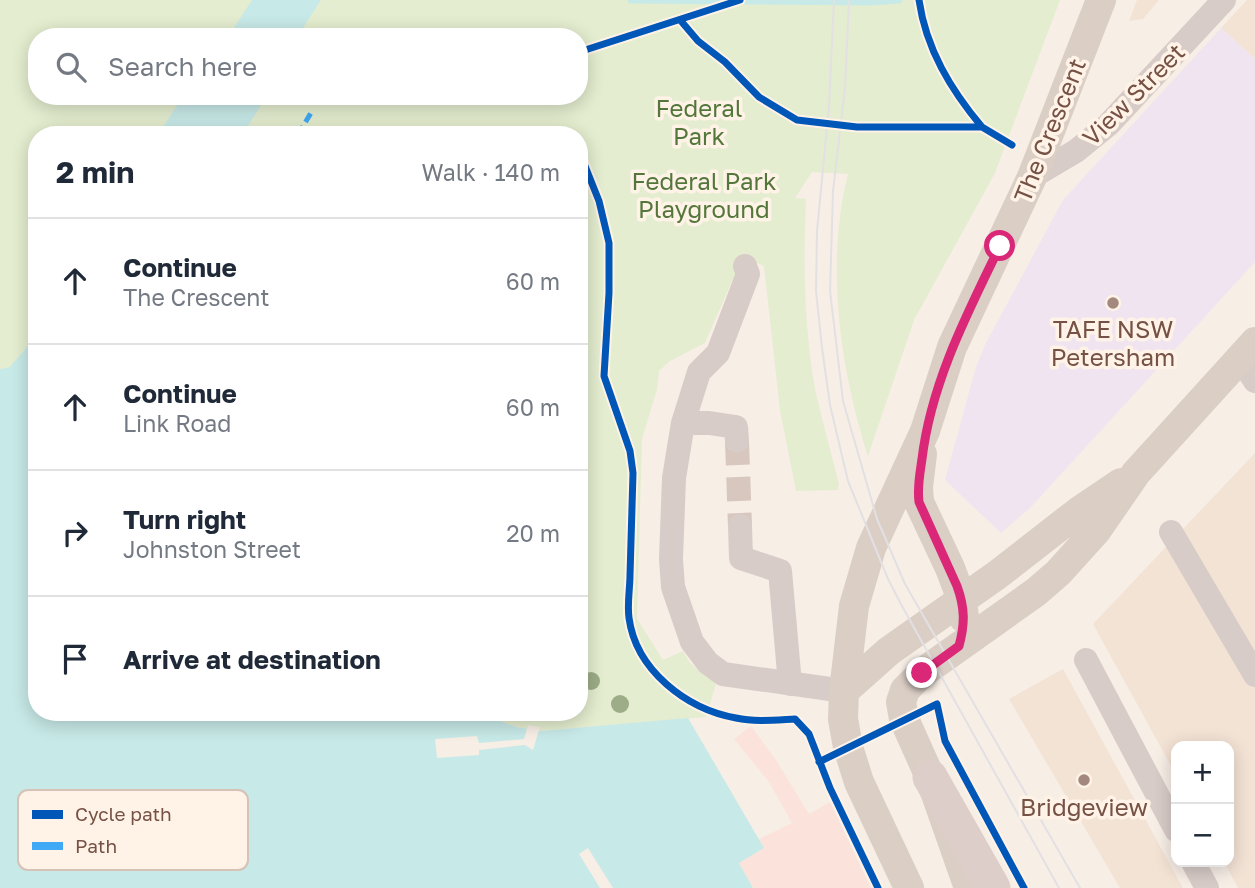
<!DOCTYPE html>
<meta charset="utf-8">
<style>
:root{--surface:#fff;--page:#f2f2f3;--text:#1f2937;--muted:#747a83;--line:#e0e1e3}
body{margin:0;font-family:"Golos Text",sans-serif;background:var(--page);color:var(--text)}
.controls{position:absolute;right:21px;bottom:21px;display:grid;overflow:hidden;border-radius:14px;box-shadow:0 4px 18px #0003}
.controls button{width:63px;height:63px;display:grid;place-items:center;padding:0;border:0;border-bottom:2px solid var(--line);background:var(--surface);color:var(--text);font:35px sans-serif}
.stop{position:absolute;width:21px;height:21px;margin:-16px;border:5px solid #db2777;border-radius:50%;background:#fff}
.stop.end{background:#db2777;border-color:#fff;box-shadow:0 2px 7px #0008}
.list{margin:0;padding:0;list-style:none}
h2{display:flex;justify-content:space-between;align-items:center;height:91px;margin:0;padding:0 28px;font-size:30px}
h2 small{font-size:23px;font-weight:400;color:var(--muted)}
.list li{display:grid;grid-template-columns:46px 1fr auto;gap:21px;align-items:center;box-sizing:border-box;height:126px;padding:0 28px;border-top:2px solid var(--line)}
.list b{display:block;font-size:26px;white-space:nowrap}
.list p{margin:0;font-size:23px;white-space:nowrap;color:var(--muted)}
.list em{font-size:23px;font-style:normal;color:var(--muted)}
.icon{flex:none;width:38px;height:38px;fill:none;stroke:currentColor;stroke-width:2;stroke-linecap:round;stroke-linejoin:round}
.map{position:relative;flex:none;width:1255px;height:888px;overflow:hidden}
.search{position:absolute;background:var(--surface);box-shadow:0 4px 18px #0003;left:28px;top:28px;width:560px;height:77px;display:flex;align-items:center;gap:18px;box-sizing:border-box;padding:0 24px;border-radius:28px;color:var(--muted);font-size:26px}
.panel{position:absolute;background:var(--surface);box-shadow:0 4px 18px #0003;left:28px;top:126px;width:560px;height:595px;border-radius:28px}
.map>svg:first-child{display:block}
.residential{fill:#f3e3d5}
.commercial{fill:#fbe3db}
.education{fill:#f0e4f1}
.green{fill:#e4edcf;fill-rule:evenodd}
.water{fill:#c7e9e7}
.pier{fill:#f7eee6}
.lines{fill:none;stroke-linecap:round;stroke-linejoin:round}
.stream{stroke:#c7e9e7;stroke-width:7}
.minor-tunnel{stroke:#d7c7be;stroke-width:24;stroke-dasharray:24 12;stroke-linecap:butt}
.minor{stroke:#d8ccc8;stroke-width:24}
.major{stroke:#dacec5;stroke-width:30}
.highway{stroke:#decec9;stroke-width:35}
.tram{stroke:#e3e0e3;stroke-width:2}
.quiet{stroke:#3fa9f5;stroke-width:5;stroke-dasharray:10 5;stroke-linecap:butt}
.cycleway-casing{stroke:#fff3e7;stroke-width:11}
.cycleway{stroke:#0057b8;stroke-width:7}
.tree{fill:#9dad87}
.route{stroke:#db2777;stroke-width:9}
.poi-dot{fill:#a3887d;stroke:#fff3e7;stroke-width:2.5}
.labels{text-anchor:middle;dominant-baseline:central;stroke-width:7;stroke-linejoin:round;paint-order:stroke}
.street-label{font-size:24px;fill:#765145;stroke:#fff3e7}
.park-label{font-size:24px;fill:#53773a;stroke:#fff3e7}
.poi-label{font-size:24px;fill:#765145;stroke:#fff3e7}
.key{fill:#fff3e7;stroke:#d6c2b6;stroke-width:2}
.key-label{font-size:19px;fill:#765145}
</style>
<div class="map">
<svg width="1255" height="888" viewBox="0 0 1255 888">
<rect width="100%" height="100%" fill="#f7eee6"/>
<path class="residential" d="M1137 0H1159L1143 19 1129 21Z
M1247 0H1255V59L1221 28Z
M1255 453V888H1238L1224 862H1229V746H1176V775L1093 624Z
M1063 669 1183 888H1120L1009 699Z"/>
<path class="commercial" d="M751 726 776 760 809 814 830 802 871 888H753L739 863 764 848 759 839 792 823 769 782 734 739Z"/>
<path class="education" d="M1221 28 1255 59V262L1030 508 1001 533 945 480 976 367 986 343 1063 200Z"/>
<path class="green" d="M0 0H1060L995 173 914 320 868 456C840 368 825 265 848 174L812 172 795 198 806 199C803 263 804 326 815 389 822 421 831 452 839 484L838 490 796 491 780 410 764 266 751 260 732 281 705 343 670 361 659 371 657 389 642 439 637 619 663 660 683 651 690 663 716 684 706 717 541 731 516 727 476 712H579V135H37V363L0 369ZM37 37H579V96H37Z"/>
<path class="water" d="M252 0H321L297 37H228Z
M183 96H267L242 135H158Z
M37 335V712H476L516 727 541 731 688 718 764 848 739 863 753 888H0V369L10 367Z"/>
<path class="pier" d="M528 725 540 727 533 750 525 745 479 750V755L437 758 435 739 477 736 479 743 524 739Z
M588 848 613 888H600L579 854Z"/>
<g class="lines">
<path class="stream" d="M631 0 869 2 899 0"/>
<path class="minor-tunnel" d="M737 441 740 526"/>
<path class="minor" d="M1032 177 1076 151 1108 125 1224 0
M745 266 748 274 718 353 699 372 683 423 674 478 671 559 673 587 692 642 708 663 723 674 844 691
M1240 358 1255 381
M683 423H709L736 427 737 441
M740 526 741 558 780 571 790 684
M1171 532 1255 675
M1086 660 1176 830
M1193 862 1207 888"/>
<path class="major" d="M922 454 918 487 919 502 950 568 962 600 964 618
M844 691 889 651 997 575 1078 512 1121 483
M909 888 859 782 848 747 843 719 844 691 854 606 871 548 925 431 952 347 1032 177 1101 0
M969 888 930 777 904 719 901 702 905 690 922 673 1036 592 1058 573 1096 531 1136 473 1255 342"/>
<path class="highway" d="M930 777 993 888"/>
<path class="tram" d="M834 0 829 106 817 231 816 291 822 348 830 405 848 481 888 579 902 606 1059 888
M849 0 845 88 833 191 830 291 843 401 877 519 905 584 1080 888"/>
<path class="quiet" d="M298 135 312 111"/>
<defs>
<path id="cycleway" d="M919 0C926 49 951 90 982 127
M681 21 698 41 725 62 759 97 797 120 857 127H982L1012 145
M579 52 740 0
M579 151 599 201 609 243V293L604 376 630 451 633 473C632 507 631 541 630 575 630 588 627 604 629 618 636 670 686 709 736 718 755 722 775 720 795 719L809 734 830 788 878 888
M819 762 937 704 945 741 1024 888"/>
</defs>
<use href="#cycleway" class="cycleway-casing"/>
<use href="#cycleway" class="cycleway"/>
</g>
<g class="tree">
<circle cx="591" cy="681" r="9"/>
<circle cx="620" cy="704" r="9"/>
</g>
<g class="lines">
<path class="route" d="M922 673 959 646C965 624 965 608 957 586L919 502C917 487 920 473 922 459 931 383 967 314 1000 246"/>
</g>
<g class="poi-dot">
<circle cx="1113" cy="303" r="7"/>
<circle cx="1084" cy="780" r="7"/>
</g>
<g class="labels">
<g class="street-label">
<text transform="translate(1133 94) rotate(-45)">View Street</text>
<text transform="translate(1049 130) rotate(-68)">The Crescent</text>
</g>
<g class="park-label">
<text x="699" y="107">Federal<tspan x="699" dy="28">Park</tspan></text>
<text x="704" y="180">Federal Park<tspan x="704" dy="28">Playground</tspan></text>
</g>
<g class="poi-label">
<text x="1113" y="328">TAFE NSW<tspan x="1113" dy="28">Petersham</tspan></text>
<text x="1084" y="806">Bridgeview</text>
</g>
</g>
<rect x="18" y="790" width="230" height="80" rx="10" class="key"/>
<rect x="32" y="810" width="31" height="9" fill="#0057b8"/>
<rect x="32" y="842" width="31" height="8" fill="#3fa9f5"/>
<g class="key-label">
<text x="75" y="821">Cycle path</text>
<text x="75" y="853">Path</text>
</g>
</svg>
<div class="controls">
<button>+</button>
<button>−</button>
</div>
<div class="stop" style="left:1000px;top:246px"></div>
<div class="stop end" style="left:922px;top:673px"></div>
<div class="search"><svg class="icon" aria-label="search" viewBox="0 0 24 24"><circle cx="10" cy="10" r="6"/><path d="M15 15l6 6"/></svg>Search here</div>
<section class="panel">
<h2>2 min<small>Walk · 140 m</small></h2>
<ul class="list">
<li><svg class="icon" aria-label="ahead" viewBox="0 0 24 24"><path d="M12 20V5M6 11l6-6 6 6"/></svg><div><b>Continue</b><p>The Crescent</p></div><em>60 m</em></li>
<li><svg class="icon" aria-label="ahead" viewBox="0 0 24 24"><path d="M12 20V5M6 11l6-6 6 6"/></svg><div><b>Continue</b><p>Link Road</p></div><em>60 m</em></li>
<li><svg class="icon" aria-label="right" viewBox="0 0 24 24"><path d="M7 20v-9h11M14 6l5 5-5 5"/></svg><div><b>Turn right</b><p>Johnston Street</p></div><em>20 m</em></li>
<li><svg class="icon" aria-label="arrive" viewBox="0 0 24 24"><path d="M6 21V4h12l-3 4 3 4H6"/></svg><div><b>Arrive at destination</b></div></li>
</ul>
</section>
</div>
